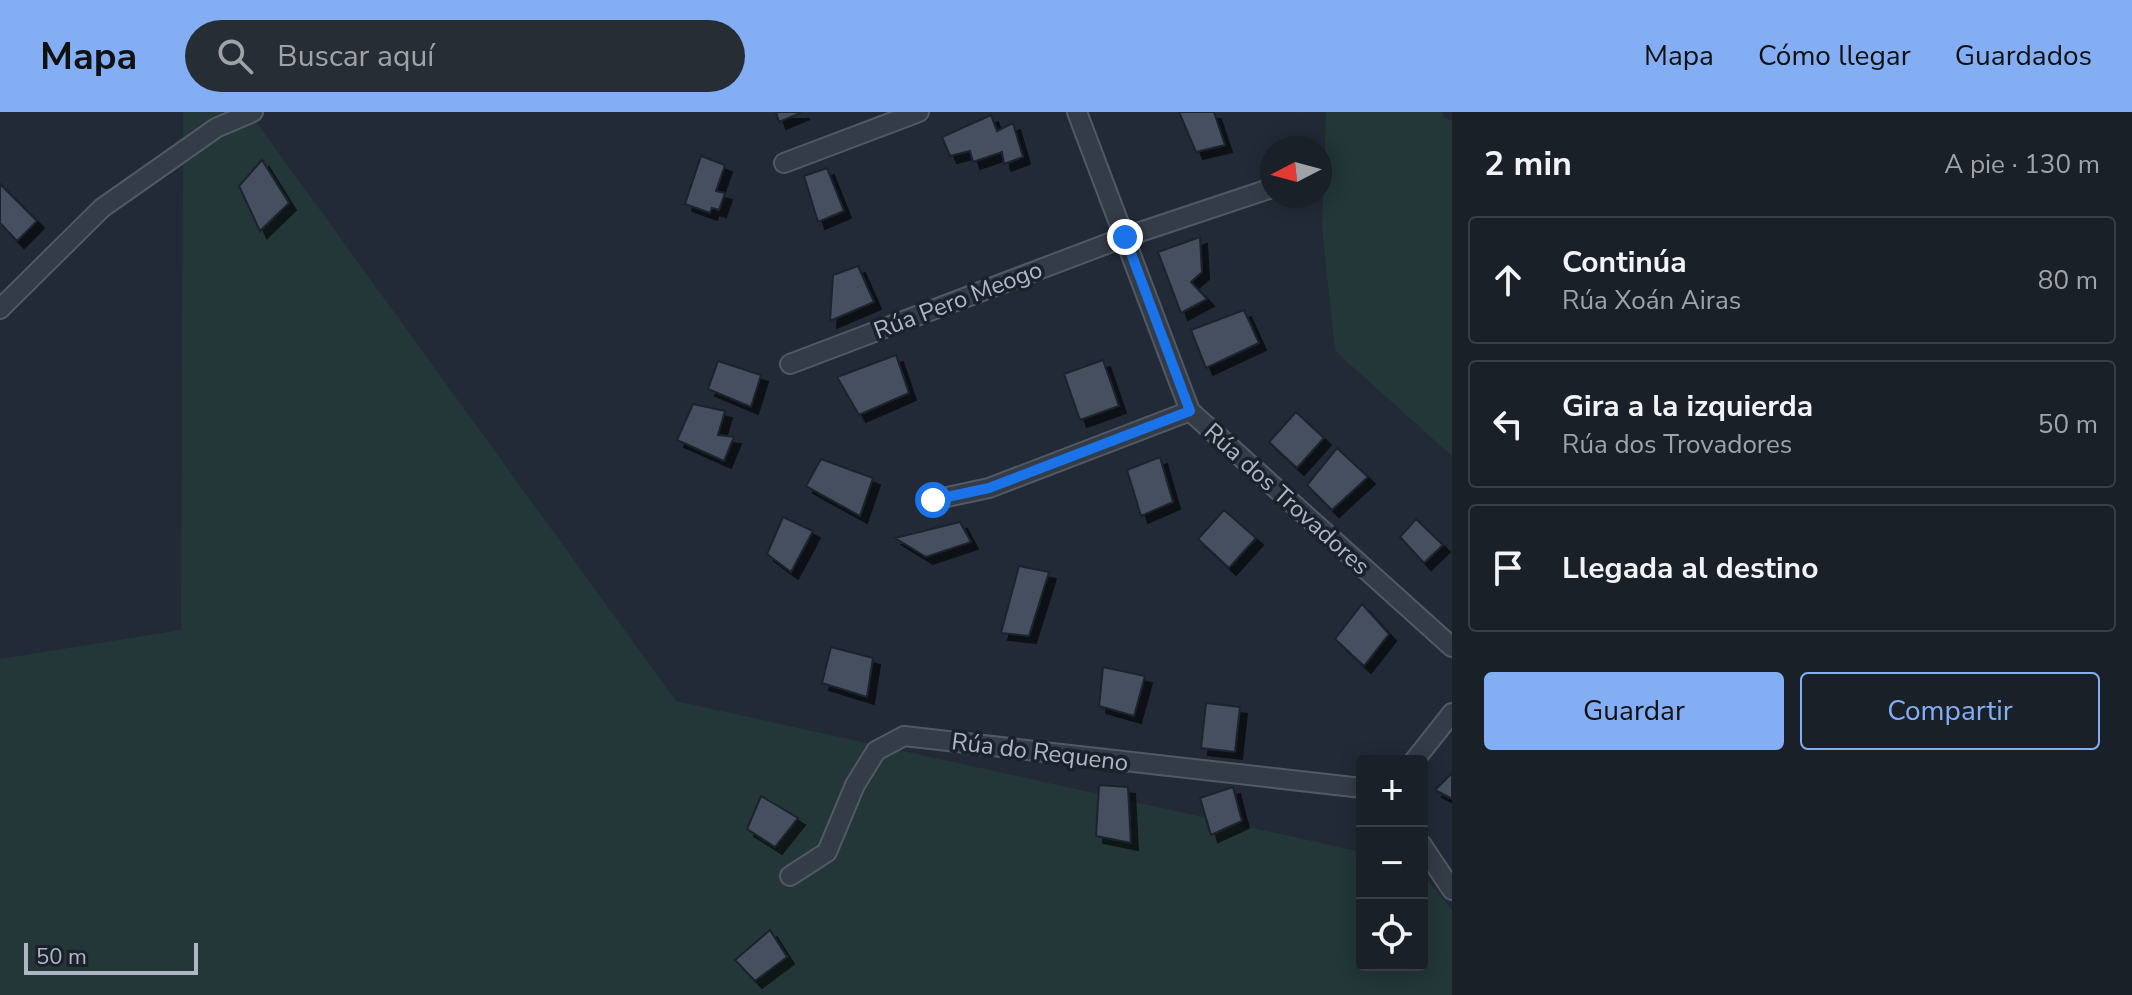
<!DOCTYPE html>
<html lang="es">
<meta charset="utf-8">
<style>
:root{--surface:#192028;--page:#262d34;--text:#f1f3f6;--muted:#9fa3a8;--line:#373e45;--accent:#83aef3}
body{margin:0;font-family:"Nunito Sans",sans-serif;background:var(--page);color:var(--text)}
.controls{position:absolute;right:24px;bottom:24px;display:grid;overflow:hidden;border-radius:8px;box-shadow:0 4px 20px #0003}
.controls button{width:72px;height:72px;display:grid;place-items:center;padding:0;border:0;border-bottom:2px solid var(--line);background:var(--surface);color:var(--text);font:40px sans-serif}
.compass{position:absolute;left:1260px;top:24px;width:72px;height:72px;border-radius:50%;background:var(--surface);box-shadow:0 4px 20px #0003;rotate:264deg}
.scale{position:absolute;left:24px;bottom:20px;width:174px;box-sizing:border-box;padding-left:8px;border:4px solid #aeb6c3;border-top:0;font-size:22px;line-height:28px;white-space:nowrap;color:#aeb6c3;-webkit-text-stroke:6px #1a212b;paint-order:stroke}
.stop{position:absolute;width:24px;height:24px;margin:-18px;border:6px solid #1a73e8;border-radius:50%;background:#fff}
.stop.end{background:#1a73e8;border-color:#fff;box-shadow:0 2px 8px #0008}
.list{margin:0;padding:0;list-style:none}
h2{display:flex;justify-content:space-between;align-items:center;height:104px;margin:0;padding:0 32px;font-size:34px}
h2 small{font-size:26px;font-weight:400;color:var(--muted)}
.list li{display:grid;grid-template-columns:52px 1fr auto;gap:24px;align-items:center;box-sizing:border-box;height:128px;margin:0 16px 16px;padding:0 16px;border:2px solid var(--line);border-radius:8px}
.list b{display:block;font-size:30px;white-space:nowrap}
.list p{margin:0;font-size:26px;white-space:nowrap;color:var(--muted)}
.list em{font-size:26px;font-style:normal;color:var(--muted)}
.actions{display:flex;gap:16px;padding:24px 32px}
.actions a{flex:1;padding:18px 0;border:2px solid var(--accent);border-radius:8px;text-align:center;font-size:28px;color:var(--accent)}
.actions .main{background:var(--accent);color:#111}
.icon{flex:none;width:44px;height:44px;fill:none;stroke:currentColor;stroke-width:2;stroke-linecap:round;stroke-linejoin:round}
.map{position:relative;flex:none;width:1452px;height:883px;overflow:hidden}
header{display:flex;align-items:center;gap:48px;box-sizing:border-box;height:112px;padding:0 40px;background:var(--accent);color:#111}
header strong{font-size:38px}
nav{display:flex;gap:44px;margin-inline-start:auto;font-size:28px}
.search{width:560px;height:72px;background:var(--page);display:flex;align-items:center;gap:20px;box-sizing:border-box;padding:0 28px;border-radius:44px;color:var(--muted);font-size:30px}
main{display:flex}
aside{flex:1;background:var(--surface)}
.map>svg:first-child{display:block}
.green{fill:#233738}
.building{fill:#444f5e;stroke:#1b232d;stroke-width:2;filter:url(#shadow)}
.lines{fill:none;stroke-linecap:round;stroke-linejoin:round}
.street-casing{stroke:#515964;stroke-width:22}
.street{stroke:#343c47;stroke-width:18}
.route{stroke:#1a73e8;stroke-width:10}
.labels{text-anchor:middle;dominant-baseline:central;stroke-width:7;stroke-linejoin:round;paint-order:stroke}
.street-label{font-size:24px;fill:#aeb6c3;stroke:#1a212b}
</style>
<header>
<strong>Mapa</strong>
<div class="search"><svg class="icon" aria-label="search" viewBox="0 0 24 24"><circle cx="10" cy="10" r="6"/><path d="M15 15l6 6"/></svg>Buscar aquí</div>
<nav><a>Mapa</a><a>Cómo llegar</a><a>Guardados</a></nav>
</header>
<main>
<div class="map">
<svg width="1452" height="883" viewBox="0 0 1452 883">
<defs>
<filter id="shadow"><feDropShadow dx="7" dy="7" stdDeviation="0" flood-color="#0009"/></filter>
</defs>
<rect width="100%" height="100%" fill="#212a36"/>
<path class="green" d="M183 0H249L676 589 1362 740V853H1422V762L1452 798V883H0V547L181 518Z
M1326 0H1443V5L1452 9V344L1335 239 1322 114Z"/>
<path class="building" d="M776 0H803L779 10Z
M1179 0H1214L1225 33 1196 40Z
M991 3 997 19 1013 11 1023 45 1004 52 1002 40 973 50 970 39 950 44 942 25Z
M701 44 725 53 716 79 725 81 719 98 712 96 710 101 685 92Z
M262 48 289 91 260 119 239 74Z
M827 56 844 99 818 110 804 64Z
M0 72 37 109 17 129 0 111Z
M1200 125 1202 160 1191 170 1207 187 1181 201 1158 140Z
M858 154 874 190 830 209 833 163Z
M1244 198 1259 231 1206 256 1191 218Z
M896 243 909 281 859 303 837 265Z
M1103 248 1119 294 1080 308 1064 262Z
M718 249 761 263 751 295 708 277Z
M693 292 725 299 718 323 734 325 724 349 677 328Z
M1296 300 1324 326 1297 356 1269 330Z
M1337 336 1368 365 1332 398 1307 373Z
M1160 345 1173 390 1141 404 1127 358Z
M821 347 873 366 860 404 806 374Z
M1224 398 1256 426 1229 456 1198 427Z
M783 405 813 419 791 460 767 442Z
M1416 407 1443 433 1424 451 1400 425Z
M960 410 971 430 926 445 895 426Z
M1019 454 1049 460 1029 524 1001 521Z
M1362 492 1389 522 1364 554 1335 527Z
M831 535 873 546 867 585 822 571Z
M1103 555 1145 564 1134 604 1099 594Z
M1206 591 1240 595 1235 640 1201 636Z
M1452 661V687L1435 678Z
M1099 673 1128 675 1131 731 1096 724Z
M1233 675 1242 709 1211 723 1200 686Z
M761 684 798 706 775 735 747 717Z
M770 818 787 845 755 869 735 848Z"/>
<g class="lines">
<defs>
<path id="street" d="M1077 0 1190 299 1452 535
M784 51 919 0
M0 197 102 96 216 16 253 0
M790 252 1125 125 1272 76
M933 388 989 376 1190 299
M1414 649 1452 601
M1422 733 1452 778
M790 764 827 740 855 673 876 639 904 624 1362 676"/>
</defs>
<use href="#street" class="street-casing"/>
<use href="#street" class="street"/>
</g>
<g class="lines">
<path class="route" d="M933 388 989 376 1190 299 1125 125"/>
</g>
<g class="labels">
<g class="street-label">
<text transform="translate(958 188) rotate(-21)">Rúa Pero Meogo</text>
<text transform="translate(1287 387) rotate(42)">Rúa dos Trovadores</text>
<text transform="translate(1040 640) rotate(7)">Rúa do Requeno</text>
</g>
</g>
</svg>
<div class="controls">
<button>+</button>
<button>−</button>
<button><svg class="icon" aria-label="locate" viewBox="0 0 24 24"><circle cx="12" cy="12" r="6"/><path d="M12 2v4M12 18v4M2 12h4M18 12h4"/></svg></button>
</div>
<svg class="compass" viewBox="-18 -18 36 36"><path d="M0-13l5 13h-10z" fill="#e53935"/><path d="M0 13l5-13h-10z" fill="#9fa3a8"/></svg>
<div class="scale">50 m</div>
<div class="stop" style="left:933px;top:388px"></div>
<div class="stop end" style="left:1125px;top:125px"></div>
</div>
<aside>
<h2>2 min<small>A pie · 130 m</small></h2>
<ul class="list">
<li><svg class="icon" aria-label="ahead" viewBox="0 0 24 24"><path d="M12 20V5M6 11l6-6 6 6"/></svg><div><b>Continúa</b><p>Rúa Xoán Airas</p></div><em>80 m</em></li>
<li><svg class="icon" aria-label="left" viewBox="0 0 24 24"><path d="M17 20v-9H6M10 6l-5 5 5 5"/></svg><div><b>Gira a la izquierda</b><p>Rúa dos Trovadores</p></div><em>50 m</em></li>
<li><svg class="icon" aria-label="arrive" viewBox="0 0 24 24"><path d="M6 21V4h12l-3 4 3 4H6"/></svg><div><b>Llegada al destino</b></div></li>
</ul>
<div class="actions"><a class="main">Guardar</a><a>Compartir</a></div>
</aside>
</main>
